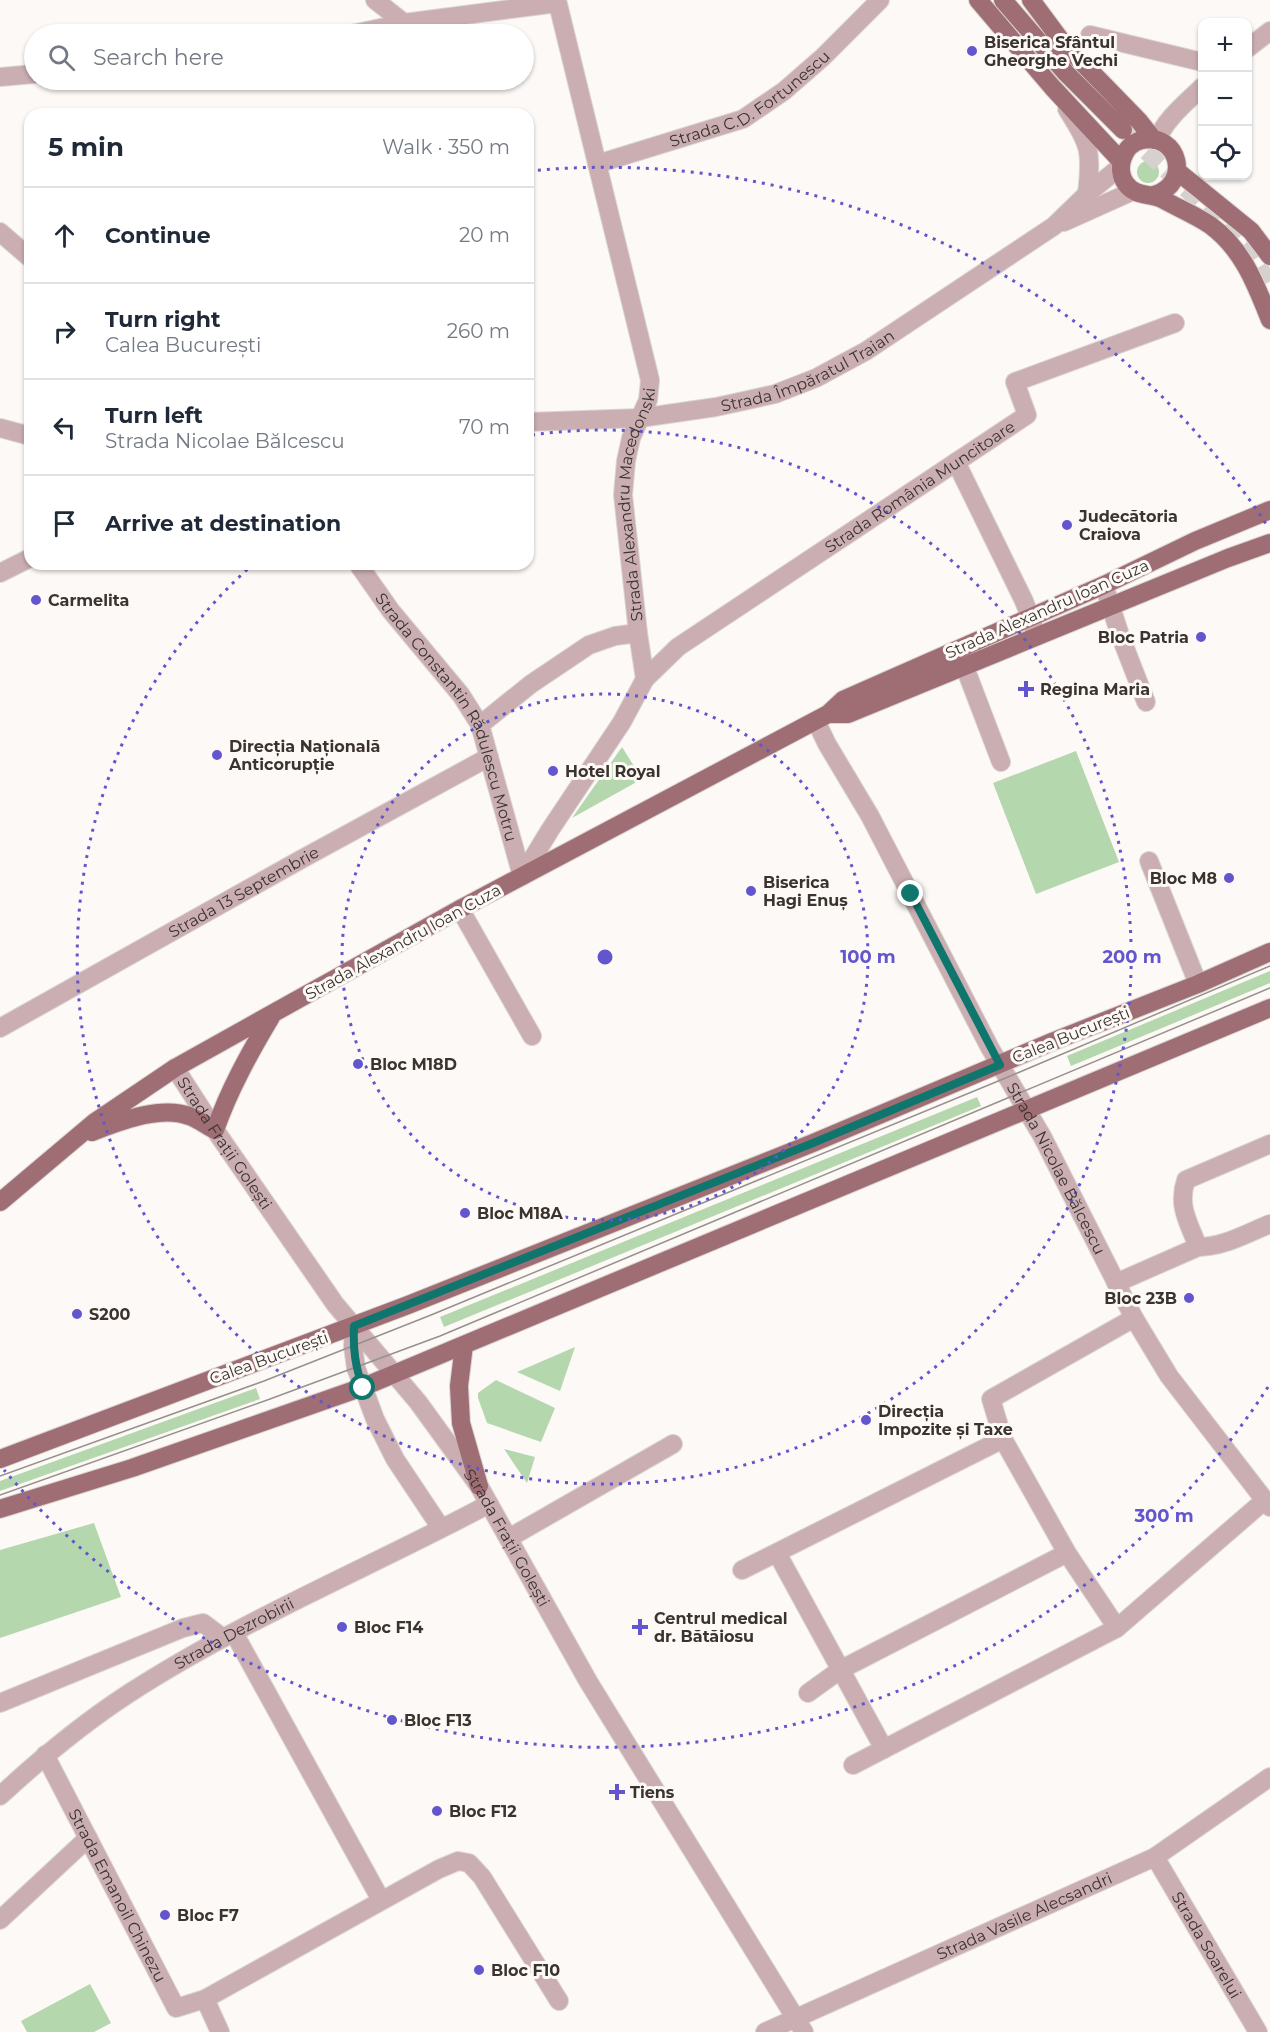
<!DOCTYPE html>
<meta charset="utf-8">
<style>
:root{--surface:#fff;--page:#f2f2f3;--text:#1f2937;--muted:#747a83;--line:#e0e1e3}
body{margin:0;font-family:Montserrat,sans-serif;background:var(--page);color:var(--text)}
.controls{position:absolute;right:18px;top:18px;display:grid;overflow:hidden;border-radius:12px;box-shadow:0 2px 4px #0004}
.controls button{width:54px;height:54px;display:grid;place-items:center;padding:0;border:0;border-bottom:2px solid var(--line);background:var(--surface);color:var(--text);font:30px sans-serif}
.stop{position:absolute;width:18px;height:18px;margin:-14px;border:4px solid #0f766e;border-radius:50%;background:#fff}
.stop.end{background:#0f766e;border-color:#fff;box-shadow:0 2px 6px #0008}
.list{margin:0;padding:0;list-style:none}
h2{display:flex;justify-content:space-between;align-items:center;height:78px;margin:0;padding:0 24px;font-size:26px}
h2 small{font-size:20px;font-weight:400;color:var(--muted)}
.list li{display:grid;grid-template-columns:39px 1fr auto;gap:18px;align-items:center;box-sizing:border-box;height:96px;padding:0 24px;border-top:2px solid var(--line)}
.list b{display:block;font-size:22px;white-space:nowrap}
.list p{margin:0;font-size:20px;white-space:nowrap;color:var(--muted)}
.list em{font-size:20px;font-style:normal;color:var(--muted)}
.icon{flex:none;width:33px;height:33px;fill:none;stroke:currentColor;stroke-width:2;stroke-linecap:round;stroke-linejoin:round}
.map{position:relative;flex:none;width:1270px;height:2032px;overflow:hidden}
.search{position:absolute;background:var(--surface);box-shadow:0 2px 4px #0004;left:24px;top:24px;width:510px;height:66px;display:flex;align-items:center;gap:15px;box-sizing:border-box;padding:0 21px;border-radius:33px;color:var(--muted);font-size:22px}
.panel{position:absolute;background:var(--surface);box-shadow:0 2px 4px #0004;left:24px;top:108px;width:510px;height:462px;border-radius:18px}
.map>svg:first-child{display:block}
.green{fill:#b4d7ae}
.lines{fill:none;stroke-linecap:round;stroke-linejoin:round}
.major-tunnel{stroke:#d6d1ce;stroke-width:18;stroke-dasharray:18 9;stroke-linecap:butt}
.minor-casing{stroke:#dad5d2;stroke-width:20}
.major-casing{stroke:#dad5d2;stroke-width:20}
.minor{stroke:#caaeb1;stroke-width:18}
.major{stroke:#9f6e74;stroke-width:18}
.tram{stroke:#96918d;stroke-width:1.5}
.route{stroke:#0f766e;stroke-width:8}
.ring{fill:none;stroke:#6355cd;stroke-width:3;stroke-dasharray:3 6}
.poi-dot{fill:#6355cd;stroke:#fdf9f6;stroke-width:2}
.labels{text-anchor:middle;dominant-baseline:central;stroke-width:6;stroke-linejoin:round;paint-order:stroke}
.poi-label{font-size:16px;font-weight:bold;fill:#3a332e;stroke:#fdf9f6;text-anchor:start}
.street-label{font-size:16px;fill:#3a332e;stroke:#fdf9f6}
.centre{fill:#6355cd;stroke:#fdf9f6;stroke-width:3}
.ring-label{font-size:18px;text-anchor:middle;font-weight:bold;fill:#6355cd;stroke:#fdf9f6;stroke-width:6;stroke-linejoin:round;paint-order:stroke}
</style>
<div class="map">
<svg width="1270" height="2032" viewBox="0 0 1270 2032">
<rect width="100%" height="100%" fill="#fdf9f6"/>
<path class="green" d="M1137 172a11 11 0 1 1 22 0a11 11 0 1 1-22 0Z
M622 747 642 779 572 818Z
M1076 751 1119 862 1036 894 993 783Z
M1270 971V983L1071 1066 1067 1056Z
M977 1097 981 1106 444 1327 440 1317Z
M575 1347 560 1391 517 1372Z
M496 1380 555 1408 541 1442 487 1423 478 1398V1393Z
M256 1388 260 1399 0 1491V1481Z
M504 1449 535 1457 527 1483Z
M94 1523 121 1597 0 1638V1550Z
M90 1984 111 2023 94 2032H27L21 2021Z"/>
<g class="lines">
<path class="major-tunnel" d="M1127 133 1235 234 1248 248 1270 286"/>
<defs>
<g id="minor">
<path d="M375 0 404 23"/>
<path d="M352 34 404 23 557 3"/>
<path d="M1090 35 1202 62"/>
<path d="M1248 48 1270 31"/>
<path d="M0 77 34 74"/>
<path d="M1067 109C1090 146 1092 150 1087 194"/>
<path d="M1157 140C1166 118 1186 103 1202 87"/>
<path id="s1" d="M597 164 743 119 784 91 823 57 880 0"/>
<path d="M1064 222 1133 191"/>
<path d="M0 232 30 258"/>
<path id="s2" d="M528 422 640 418 716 407 775 394 816 378 866 351 1054 226 1087 194 1120 167"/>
<path d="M0 428 30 436"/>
<path d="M956 462 1024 601 1037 636"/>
<path id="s3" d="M358 564 391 611 461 695 480 725 522 876"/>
<path d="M0 573 30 558"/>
<path d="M1104 585 1120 635 1146 702"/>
<path d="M959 652 1001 762"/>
<path id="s4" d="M645 679 678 647 1027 415 1015 382 1175 323"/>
<path id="s5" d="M816 721 827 744 870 816 990 1048 1042 1136 1134 1318 1169 1376 1270 1507"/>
<path d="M480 725 531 684 589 645 615 636 638 633"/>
<path d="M1149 861 1198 984"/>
<path id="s6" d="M522 876 550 830 622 722 645 679 638 633 623 495 626 461 631 438 648 400 650 380 557 0"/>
<path d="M460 909 532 1036"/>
<path id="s7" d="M0 1028 300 860 489 757"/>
<path id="s8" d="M175 1068 215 1130 335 1304 418 1402 479 1486 588 1681 804 2032"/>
<path d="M1198 1247C1189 1223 1177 1206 1186 1180L1270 1144"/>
<path d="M1116 1283 1198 1247C1224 1247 1247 1233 1270 1224"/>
<path d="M354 1326 353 1346 356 1368 375 1419 395 1459 441 1528"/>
<path d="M509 1538 673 1444"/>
<path d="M777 1553 884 1749"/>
<path d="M742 1570 1003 1439"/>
<path d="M1117 1628 1265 1500"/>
<path d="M234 1633 381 1900"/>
<path d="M808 1693 840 1670 1067 1553"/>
<path d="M0 1703 183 1628 203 1623 223 1638"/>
<path id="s9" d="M45 1755 176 2008 205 1999"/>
<path d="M853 1765 1117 1628 1067 1553 1003 1439 991 1399 1134 1318"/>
<path id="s10" d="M0 1796C40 1759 82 1724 128 1694 242 1620 369 1568 489 1504"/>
<path id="s11" d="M1155 1857 1258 2032"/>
<path d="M0 1920 88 1838"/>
<path d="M220 2032 205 1999 439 1869 458 1861 469 1863 482 1877 559 2001"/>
<path id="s12" d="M765 2032 1155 1857 1270 1777"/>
</g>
<path id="major" d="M978 0 1053 88 1121 161
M1003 0 1066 73 1123 130
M1031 0 1063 43 1139 121 1154 140
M1177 171 1251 231 1270 256
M1154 195C1192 184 1179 132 1142 140 1123 144 1115 169 1126 184 1136 197 1149 193 1162 199 1178 208 1195 215 1210 225 1243 249 1256 285 1270 320
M828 714H848L1228 558 1270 543
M92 1132C119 1122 160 1105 189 1116 198 1119 207 1126 215 1130 229 1090 249 1054 271 1017
M0 1202 95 1122 175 1068 460 909 828 714 843 700 1104 585 1195 541 1270 510
M464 1345 459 1386 461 1423 479 1486
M0 1459 408 1305 813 1143 1054 1041 1198 984 1270 952
M0 1509 132 1468 363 1387 1270 1008"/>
</defs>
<use href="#minor" class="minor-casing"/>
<use href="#major" class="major-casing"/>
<use href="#minor" class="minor"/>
<use href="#major" class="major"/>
<path class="tram" d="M0 1476 264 1381 431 1315 1008 1077 1270 966
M0 1495 270 1399 440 1336 1270 988"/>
</g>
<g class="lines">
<path class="route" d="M363 1388C355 1366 353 1349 354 1326L813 1143 1000 1065 911 894"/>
</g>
<g class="ring">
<circle cx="605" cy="957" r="263"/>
<path d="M532 435A527 527 0 1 1 252 565"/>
<path d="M1268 1387A790 790 0 0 1 4 1470M529 171A790 790 0 0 1 1268 527"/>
</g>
<g class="poi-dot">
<circle cx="972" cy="51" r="6"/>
<circle cx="1067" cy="525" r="6"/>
<circle cx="36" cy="600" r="6"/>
<circle cx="1201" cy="637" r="6"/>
<path d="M1023 680h6v6h6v6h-6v6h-6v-6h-6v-6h6z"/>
<circle cx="217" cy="755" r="6"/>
<circle cx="553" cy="771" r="6"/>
<circle cx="1229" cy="878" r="6"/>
<circle cx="751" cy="891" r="6"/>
<circle cx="358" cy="1064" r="6"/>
<circle cx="465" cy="1213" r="6"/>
<circle cx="1189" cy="1298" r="6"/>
<circle cx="77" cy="1314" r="6"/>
<circle cx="866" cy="1420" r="6"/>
<circle cx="342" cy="1627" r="6"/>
<path d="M637 1618h6v6h6v6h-6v6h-6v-6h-6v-6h6z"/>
<circle cx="392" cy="1720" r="6"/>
<path d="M614 1783h6v6h6v6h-6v6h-6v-6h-6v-6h6z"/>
<circle cx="437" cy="1811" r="6"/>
<circle cx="165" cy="1915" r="6"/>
<circle cx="479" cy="1970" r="6"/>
</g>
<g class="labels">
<g class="poi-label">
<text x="984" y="42">Biserica Sfântul<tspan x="984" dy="18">Gheorghe Vechi</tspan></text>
<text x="1079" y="516">Judecătoria<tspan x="1079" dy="18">Craiova</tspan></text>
<text x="48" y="600">Carmelita</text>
<text x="1189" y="637" text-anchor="end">Bloc Patria</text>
<text x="1040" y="689">Regina Maria</text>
<text x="229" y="746">Direcția Națională<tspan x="229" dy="18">Anticorupție</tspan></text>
<text x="565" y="771">Hotel Royal</text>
<text x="1217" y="878" text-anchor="end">Bloc M8</text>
<text x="763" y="882">Biserica<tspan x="763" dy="18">Hagi Enuș</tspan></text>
<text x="370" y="1064">Bloc M18D</text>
<text x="477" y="1213">Bloc M18A</text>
<text x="1177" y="1298" text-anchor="end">Bloc 23B</text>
<text x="89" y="1314">S200</text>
<text x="878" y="1411">Direcția<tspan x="878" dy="18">Impozite și Taxe</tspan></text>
<text x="654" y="1618">Centrul medical<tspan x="654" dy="18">dr. Bătăiosu</tspan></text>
<text x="354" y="1627">Bloc F14</text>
<text x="404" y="1720">Bloc F13</text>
<text x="630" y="1792">Tiens</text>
<text x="449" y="1811">Bloc F12</text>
<text x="177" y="1915">Bloc F7</text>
<text x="491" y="1970">Bloc F10</text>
</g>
<g class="street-label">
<text stroke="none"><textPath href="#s1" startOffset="168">Strada C.D. Fortunescu</textPath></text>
<text stroke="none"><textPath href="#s2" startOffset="288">Strada Împăratul Traian</textPath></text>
<text stroke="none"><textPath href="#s4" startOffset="336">Strada România Muncitoare</textPath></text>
<text stroke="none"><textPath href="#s6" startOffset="410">Strada Alexandru Macedonski</textPath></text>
<text transform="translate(1047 609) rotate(-24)">Strada Alexandru Ioan Cuza</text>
<text stroke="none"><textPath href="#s3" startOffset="180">Strada Constantin Rădulescu Motru</textPath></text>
<text stroke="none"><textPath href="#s7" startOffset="279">Strada 13 Septembrie</textPath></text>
<text transform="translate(403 942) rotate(-29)">Strada Alexandru Ioan Cuza</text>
<text transform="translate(1071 1035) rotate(-22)">Calea București</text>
<text stroke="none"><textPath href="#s8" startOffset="90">Strada Frații Golești</textPath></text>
<text stroke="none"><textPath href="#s5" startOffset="508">Strada Nicolae Bălcescu</textPath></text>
<text transform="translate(269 1358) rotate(-20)">Calea București</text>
<text stroke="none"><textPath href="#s8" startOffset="576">Strada Frații Golești</textPath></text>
<text stroke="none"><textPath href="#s10" startOffset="286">Strada Dezrobirii</textPath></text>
<text stroke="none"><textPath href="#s9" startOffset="158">Strada Emanoil Chinezu</textPath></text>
<text stroke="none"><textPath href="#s12" startOffset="284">Strada Vasile Alecsandri</textPath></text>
<text stroke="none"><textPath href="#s11" startOffset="102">Strada Soarelui</textPath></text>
</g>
</g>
<circle cx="605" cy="957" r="9" class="centre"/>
<g class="ring-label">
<text x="868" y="963">100 m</text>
<text x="1132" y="963">200 m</text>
<text x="1164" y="1522">300 m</text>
</g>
</svg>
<div class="controls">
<button>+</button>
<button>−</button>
<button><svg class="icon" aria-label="locate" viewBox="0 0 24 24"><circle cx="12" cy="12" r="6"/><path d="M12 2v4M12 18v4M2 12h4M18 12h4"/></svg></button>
</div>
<div class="stop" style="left:363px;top:1388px"></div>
<div class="stop end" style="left:911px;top:894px"></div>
<div class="search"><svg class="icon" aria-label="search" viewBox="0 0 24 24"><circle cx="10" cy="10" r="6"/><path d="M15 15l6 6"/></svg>Search here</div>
<section class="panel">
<h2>5 min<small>Walk · 350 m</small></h2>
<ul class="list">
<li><svg class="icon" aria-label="ahead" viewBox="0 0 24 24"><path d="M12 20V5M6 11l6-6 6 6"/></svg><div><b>Continue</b></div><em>20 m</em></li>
<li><svg class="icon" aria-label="right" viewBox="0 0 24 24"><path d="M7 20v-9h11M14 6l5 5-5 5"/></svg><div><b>Turn right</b><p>Calea București</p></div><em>260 m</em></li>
<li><svg class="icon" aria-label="left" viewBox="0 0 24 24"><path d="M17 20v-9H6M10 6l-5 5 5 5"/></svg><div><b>Turn left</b><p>Strada Nicolae Bălcescu</p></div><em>70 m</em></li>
<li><svg class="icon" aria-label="arrive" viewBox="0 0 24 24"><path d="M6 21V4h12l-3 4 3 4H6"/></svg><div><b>Arrive at destination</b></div></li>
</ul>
</section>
</div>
